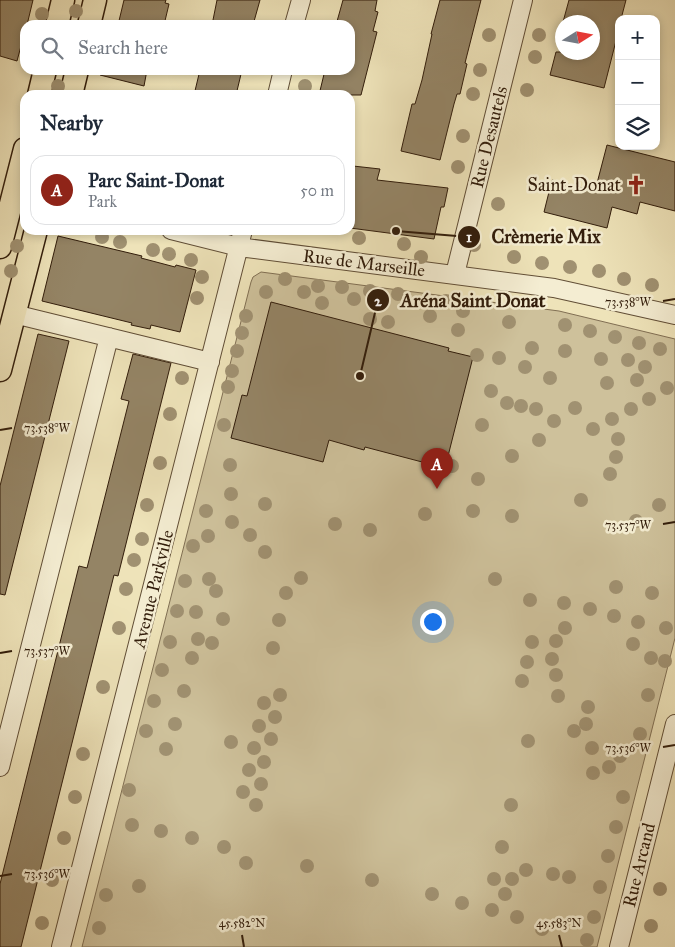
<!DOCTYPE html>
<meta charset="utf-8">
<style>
:root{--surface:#fff;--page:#f2f2f3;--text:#1f2937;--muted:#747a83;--line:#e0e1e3;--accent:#8f2418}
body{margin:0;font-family:"IM FELL Great Primer",serif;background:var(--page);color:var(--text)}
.controls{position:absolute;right:15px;top:15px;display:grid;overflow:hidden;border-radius:10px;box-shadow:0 2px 8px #0003}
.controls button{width:45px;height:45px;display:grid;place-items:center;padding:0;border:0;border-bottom:1px solid var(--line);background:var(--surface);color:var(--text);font:25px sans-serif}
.compass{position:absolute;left:555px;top:15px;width:45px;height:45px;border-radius:50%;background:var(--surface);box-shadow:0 2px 8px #0003;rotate:79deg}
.you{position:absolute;left:432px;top:621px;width:18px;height:18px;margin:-12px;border:4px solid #fff;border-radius:50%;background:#1a73e8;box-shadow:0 0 0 8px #1a73e833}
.badge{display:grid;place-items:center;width:32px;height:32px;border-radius:50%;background:var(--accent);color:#fff;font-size:16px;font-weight:700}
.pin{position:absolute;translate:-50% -41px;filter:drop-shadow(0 1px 2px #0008)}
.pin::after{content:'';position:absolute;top:26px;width:18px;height:15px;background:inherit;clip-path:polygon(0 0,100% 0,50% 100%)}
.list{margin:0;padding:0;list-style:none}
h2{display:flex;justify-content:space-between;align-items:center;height:65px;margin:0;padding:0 20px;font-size:21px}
h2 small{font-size:16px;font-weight:400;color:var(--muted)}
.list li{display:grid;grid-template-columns:32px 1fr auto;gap:15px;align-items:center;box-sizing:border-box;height:70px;margin:0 10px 10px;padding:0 10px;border:1px solid var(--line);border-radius:15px}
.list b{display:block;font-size:19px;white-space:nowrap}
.list p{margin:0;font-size:16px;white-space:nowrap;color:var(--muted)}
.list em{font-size:16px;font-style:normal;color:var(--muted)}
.icon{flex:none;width:28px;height:28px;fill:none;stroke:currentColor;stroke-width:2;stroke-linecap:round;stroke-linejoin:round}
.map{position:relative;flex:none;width:675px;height:947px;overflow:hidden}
.search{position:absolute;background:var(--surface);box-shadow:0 2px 8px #0003;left:20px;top:20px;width:335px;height:55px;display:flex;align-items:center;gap:12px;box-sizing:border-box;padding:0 18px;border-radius:15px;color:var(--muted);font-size:19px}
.panel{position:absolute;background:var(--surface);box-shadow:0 2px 8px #0003;left:20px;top:90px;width:335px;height:145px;border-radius:15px}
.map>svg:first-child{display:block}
.green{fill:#cec19b;stroke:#806f53}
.building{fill:#948465;stroke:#321d0b}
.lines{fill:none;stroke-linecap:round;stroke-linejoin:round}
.minor-casing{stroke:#614e36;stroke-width:20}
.major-casing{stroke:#321d0b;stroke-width:25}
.minor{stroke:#f4edd2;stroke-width:18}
.major{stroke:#eee3b9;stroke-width:22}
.tree{fill:#a09171}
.ticks{fill:none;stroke:#321d0b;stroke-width:2}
.labels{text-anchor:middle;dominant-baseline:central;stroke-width:5;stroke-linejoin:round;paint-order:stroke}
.street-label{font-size:18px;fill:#321d0b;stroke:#f4edd2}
.poi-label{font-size:18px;fill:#321d0b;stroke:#f4edd2;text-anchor:end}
.ticks-label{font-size:12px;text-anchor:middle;fill:#321d0b;stroke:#f4edd2;stroke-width:5;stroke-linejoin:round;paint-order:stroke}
.leader{fill:none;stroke:#321d0b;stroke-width:2}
.callout-dot{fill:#321d0b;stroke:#f4edd2;stroke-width:2}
.mark-label{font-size:15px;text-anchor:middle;font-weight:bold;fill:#fff}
.callout-label{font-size:19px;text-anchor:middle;font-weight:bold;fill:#321d0b;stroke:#f4edd2;stroke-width:5;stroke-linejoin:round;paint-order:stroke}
</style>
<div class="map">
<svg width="675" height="947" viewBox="0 0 675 947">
<rect width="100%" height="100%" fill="#eee3b9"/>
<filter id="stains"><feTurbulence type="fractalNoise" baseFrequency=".004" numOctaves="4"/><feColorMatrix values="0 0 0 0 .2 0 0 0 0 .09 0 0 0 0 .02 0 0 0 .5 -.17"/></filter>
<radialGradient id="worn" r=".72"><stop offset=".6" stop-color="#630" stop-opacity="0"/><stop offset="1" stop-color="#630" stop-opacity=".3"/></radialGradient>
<path class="green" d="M261 272 559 311 675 339V638L597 947H82L251 282 253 277Z"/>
<path class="building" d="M0 0H33L27 25H25V31L17 61 0 56Z
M124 0H166L165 3 169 4 164 25H118Z
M217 0H260L253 25H212Z
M343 0H377L375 11 378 12 373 31 377 32 361 95H319L325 70H350V25H336Z
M440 0H481L465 63 467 64 460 94H457L454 104 440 160 401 151 412 104H415L422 80 432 34H431Z
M569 0H626L621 19H619V29L604 88 550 75 556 52H592V22H563Z
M101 70H147L144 86 100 75Z
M200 70H242L236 95H194Z
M607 145 675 162V211L640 202 637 214 612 207 607 228 544 212 552 180 595 191Z
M353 166 380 169 377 180 448 188 444 207H441L434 239 350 228V182Z
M58 236 142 256 141 258 175 267 176 265 196 270 180 332 151 325 150 329 131 325 132 323 42 301Z
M271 302 449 348 448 351 473 357 445 468 365 447 364 450 329 440 323 462 231 438 242 395 247 396Z
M38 334 69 341 5 595 0 594V486Z
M133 354 171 363 118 576 114 575 21 947H0V884L79 566 87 568 129 401 121 399Z"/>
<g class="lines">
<defs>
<path id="minor" d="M294 25 301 0
M277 95 283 70
M171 230 239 247 554 288 675 315
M455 274 523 0
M14 314 210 362
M0 767 109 337
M61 947 243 230
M619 947 675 724"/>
<path id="major" d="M57 25 63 0
M89 25 95 0
M39 95 45 70
M71 95 77 70
M0 247 25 149
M0 370 36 230"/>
</defs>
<use href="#minor" class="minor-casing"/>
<use href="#major" class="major-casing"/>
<use href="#minor" class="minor"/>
<use href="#major" class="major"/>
</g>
<g class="tree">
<circle cx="76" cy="11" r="7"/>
<circle cx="42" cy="14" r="7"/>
<circle cx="489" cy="35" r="7"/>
<circle cx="539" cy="35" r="7"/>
<circle cx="535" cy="57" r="7"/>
<circle cx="480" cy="70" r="7"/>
<circle cx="58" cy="86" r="7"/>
<circle cx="305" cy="86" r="7"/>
<circle cx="527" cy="90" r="7"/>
<circle cx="473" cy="94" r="7"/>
<circle cx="463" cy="136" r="7"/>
<circle cx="458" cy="167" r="7"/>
<circle cx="498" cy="204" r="7"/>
<circle cx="102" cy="237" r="7"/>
<circle cx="359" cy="238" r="7"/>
<circle cx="120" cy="242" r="7"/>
<circle cx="404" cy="244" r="7"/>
<circle cx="474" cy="245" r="7"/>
<circle cx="17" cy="246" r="7"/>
<circle cx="153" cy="250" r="7"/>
<circle cx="169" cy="254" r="7"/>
<circle cx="421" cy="257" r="7"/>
<circle cx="514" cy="257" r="7"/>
<circle cx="191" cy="260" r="7"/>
<circle cx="542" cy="263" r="7"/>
<circle cx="570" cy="267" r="7"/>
<circle cx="11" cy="271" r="7"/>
<circle cx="599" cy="271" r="7"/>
<circle cx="202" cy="277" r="7"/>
<circle cx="285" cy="279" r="7"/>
<circle cx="624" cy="279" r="7"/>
<circle cx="652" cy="285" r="7"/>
<circle cx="318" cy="286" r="7"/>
<circle cx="342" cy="287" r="7"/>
<circle cx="370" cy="291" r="7"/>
<circle cx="266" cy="292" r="7"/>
<circle cx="304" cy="292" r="7"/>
<circle cx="398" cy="294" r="7"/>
<circle cx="197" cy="298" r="7"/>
<circle cx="354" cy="299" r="7"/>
<circle cx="446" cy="301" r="7"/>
<circle cx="383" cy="302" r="7"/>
<circle cx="322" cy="303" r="7"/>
<circle cx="463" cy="311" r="7"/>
<circle cx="246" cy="316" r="7"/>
<circle cx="430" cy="316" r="7"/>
<circle cx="370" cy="319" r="7"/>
<circle cx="388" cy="322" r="7"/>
<circle cx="509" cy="322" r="7"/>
<circle cx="565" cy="325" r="7"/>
<circle cx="458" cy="330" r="7"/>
<circle cx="590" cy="331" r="7"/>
<circle cx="242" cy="333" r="7"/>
<circle cx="615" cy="337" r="7"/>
<circle cx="639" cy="343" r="7"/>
<circle cx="532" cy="348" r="7"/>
<circle cx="660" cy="349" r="7"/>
<circle cx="237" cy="351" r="7"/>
<circle cx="565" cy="351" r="7"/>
<circle cx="477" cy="355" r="7"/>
<circle cx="499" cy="358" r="7"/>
<circle cx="601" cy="359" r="7"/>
<circle cx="628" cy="360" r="7"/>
<circle cx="525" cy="367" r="7"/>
<circle cx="645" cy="367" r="7"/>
<circle cx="232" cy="371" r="7"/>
<circle cx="182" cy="378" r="7"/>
<circle cx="550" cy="378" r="7"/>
<circle cx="637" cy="380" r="7"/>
<circle cx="607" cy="383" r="7"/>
<circle cx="228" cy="387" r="7"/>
<circle cx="667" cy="388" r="7"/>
<circle cx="491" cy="391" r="7"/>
<circle cx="649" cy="399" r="7"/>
<circle cx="507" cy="403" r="7"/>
<circle cx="521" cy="406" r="7"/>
<circle cx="575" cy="408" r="7"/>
<circle cx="536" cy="409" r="7"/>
<circle cx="631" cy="409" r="7"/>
<circle cx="170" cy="414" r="7"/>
<circle cx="612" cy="419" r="7"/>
<circle cx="554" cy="421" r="7"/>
<circle cx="224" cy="425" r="7"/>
<circle cx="482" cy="425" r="7"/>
<circle cx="593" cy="429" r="7"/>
<circle cx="618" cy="439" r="7"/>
<circle cx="539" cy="440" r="7"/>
<circle cx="512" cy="456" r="7"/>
<circle cx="616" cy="457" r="7"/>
<circle cx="160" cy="463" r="7"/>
<circle cx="230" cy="465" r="7"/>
<circle cx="452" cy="466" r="7"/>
<circle cx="610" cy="474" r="7"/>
<circle cx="478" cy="479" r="7"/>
<circle cx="231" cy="494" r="7"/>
<circle cx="581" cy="500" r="7"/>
<circle cx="265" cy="504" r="7"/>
<circle cx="147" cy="505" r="7"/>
<circle cx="659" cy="505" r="7"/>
<circle cx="206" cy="511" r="7"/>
<circle cx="473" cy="511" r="7"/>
<circle cx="425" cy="514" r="7"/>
<circle cx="512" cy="516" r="7"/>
<circle cx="636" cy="521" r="7"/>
<circle cx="232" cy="522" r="7"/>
<circle cx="335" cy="524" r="7"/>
<circle cx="370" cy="530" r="7"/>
<circle cx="250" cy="535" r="7"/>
<circle cx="208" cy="536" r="7"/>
<circle cx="142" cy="539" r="7"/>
<circle cx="193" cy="546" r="7"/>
<circle cx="265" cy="552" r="7"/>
<circle cx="134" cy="560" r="7"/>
<circle cx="301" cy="578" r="7"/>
<circle cx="209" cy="579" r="7"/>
<circle cx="495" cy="579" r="7"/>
<circle cx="185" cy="581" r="7"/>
<circle cx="616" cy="587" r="7"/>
<circle cx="126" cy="589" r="7"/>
<circle cx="216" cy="591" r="7"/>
<circle cx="286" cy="593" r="7"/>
<circle cx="652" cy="593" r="7"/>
<circle cx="530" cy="600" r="7"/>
<circle cx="564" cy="603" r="7"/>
<circle cx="590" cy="609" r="7"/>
<circle cx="177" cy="611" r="7"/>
<circle cx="196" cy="612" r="7"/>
<circle cx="614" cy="616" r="7"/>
<circle cx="223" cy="619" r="7"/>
<circle cx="279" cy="620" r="7"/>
<circle cx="638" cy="622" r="7"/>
<circle cx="119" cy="628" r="7"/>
<circle cx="565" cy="628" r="7"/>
<circle cx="666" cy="628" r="7"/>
<circle cx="198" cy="639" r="7"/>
<circle cx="556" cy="641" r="7"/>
<circle cx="170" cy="642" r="7"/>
<circle cx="532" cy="642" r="7"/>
<circle cx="212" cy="643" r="7"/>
<circle cx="633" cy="644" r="7"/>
<circle cx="273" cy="648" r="7"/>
<circle cx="192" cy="658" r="7"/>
<circle cx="651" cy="658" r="7"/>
<circle cx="552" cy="659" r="7"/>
<circle cx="665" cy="661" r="7"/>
<circle cx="527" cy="662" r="7"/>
<circle cx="162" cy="670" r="7"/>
<circle cx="556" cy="675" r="7"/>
<circle cx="522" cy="681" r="7"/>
<circle cx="103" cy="687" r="7"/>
<circle cx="184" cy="691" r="7"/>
<circle cx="280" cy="695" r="7"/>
<circle cx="648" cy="695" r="7"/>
<circle cx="558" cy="696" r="7"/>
<circle cx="154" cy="701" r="7"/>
<circle cx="264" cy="703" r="7"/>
<circle cx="588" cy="707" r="7"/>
<circle cx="275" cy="717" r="7"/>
<circle cx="175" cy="724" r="7"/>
<circle cx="586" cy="724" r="7"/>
<circle cx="259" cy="726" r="7"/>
<circle cx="146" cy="731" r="7"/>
<circle cx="574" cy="731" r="7"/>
<circle cx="640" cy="734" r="7"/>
<circle cx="271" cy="739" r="7"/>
<circle cx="528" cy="741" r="7"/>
<circle cx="231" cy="742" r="7"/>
<circle cx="254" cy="748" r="7"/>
<circle cx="592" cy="748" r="7"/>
<circle cx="166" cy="749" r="7"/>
<circle cx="83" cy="754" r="7"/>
<circle cx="620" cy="756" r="7"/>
<circle cx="264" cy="762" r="7"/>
<circle cx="609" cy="767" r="7"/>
<circle cx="249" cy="770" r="7"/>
<circle cx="593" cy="773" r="7"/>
<circle cx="261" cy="784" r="7"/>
<circle cx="129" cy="790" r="7"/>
<circle cx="243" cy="792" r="7"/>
<circle cx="75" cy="797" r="7"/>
<circle cx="623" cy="797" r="7"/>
<circle cx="256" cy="805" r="7"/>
<circle cx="511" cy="805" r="7"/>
<circle cx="132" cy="825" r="7"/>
<circle cx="616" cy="827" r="7"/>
<circle cx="161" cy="831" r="7"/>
<circle cx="64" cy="838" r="7"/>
<circle cx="192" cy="838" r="7"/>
<circle cx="224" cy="847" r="7"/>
<circle cx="502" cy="847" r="7"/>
<circle cx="608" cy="856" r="7"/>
<circle cx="246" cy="863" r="7"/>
<circle cx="307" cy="866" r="7"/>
<circle cx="526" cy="870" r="7"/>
<circle cx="553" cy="874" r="7"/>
<circle cx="569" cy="877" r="7"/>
<circle cx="494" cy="879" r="7"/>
<circle cx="512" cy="879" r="7"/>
<circle cx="52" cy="880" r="7"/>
<circle cx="372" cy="880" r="7"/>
<circle cx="139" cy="886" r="7"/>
<circle cx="600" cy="887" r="7"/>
<circle cx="660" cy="889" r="7"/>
<circle cx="432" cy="894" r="7"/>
<circle cx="505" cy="894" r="7"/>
<circle cx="106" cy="895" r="7"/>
<circle cx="462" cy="903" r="7"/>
<circle cx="492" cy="910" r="7"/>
<circle cx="517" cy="917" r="7"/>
<circle cx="594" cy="917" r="7"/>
<circle cx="42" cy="923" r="7"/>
<circle cx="651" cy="926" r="7"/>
<circle cx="99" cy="928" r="7"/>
<circle cx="542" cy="929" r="7"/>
<circle cx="587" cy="940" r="7"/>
</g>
<path class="ticks" d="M663 301 675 299M0 430 12 428M663 524 675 522M0 653 12 651M663 747 675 745M0 876 12 874M242 935 244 947M559 935 562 947"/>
<defs>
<symbol id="church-bare" viewBox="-9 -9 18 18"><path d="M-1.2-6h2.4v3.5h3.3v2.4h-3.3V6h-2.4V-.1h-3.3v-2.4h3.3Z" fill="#8f2418" stroke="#f4edd2" stroke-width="2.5" paint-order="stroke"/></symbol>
</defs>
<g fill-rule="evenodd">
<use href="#church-bare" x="622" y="171" width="28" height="28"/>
</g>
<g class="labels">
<g class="street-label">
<text transform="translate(489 137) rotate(-76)">Rue Desautels</text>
<text transform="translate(364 263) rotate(7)">Rue de Marseille</text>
<text transform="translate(153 589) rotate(-76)">Avenue Parkville</text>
<text transform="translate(639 865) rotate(-76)">Rue Arcand</text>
</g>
<g class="poi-label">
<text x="621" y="185">Saint-Donat</text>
</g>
</g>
<g class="ticks-label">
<text x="628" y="306">73.538°W</text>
<text x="47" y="432">73.538°W</text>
<text x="628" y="529">73.537°W</text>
<text x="47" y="655">73.537°W</text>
<text x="628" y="752">73.536°W</text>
<text x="47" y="878">73.536°W</text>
<text x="242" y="927">45.582°N</text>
<text x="559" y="927">45.583°N</text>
</g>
<path class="leader" d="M396 231L469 237M360 376L378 300"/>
<g class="callout-dot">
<circle cx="396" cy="231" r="5"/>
<circle cx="360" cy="376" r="5"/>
<circle cx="469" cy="237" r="12"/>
<circle cx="378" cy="300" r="12"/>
</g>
<g class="mark-label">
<text x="469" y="242">1</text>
<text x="378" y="306">2</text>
</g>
<g class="callout-label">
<text x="546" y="243">Crèmerie Mix</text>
<text x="473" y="307">Aréna Saint Donat</text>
</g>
<rect width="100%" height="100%" filter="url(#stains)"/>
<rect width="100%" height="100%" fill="url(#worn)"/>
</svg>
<div class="controls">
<button>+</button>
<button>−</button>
<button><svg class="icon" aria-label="layers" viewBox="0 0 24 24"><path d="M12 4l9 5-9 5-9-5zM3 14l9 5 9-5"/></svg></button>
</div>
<svg class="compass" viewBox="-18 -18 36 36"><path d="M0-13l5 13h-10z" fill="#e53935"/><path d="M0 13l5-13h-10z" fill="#747a83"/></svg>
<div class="you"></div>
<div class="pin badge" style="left:437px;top:489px">A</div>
<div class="search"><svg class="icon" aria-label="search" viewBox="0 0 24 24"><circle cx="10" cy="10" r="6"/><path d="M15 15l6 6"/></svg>Search here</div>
<section class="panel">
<h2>Nearby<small></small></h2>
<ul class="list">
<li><span class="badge">A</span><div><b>Parc Saint-Donat</b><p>Park</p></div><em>50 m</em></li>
</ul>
</section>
</div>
